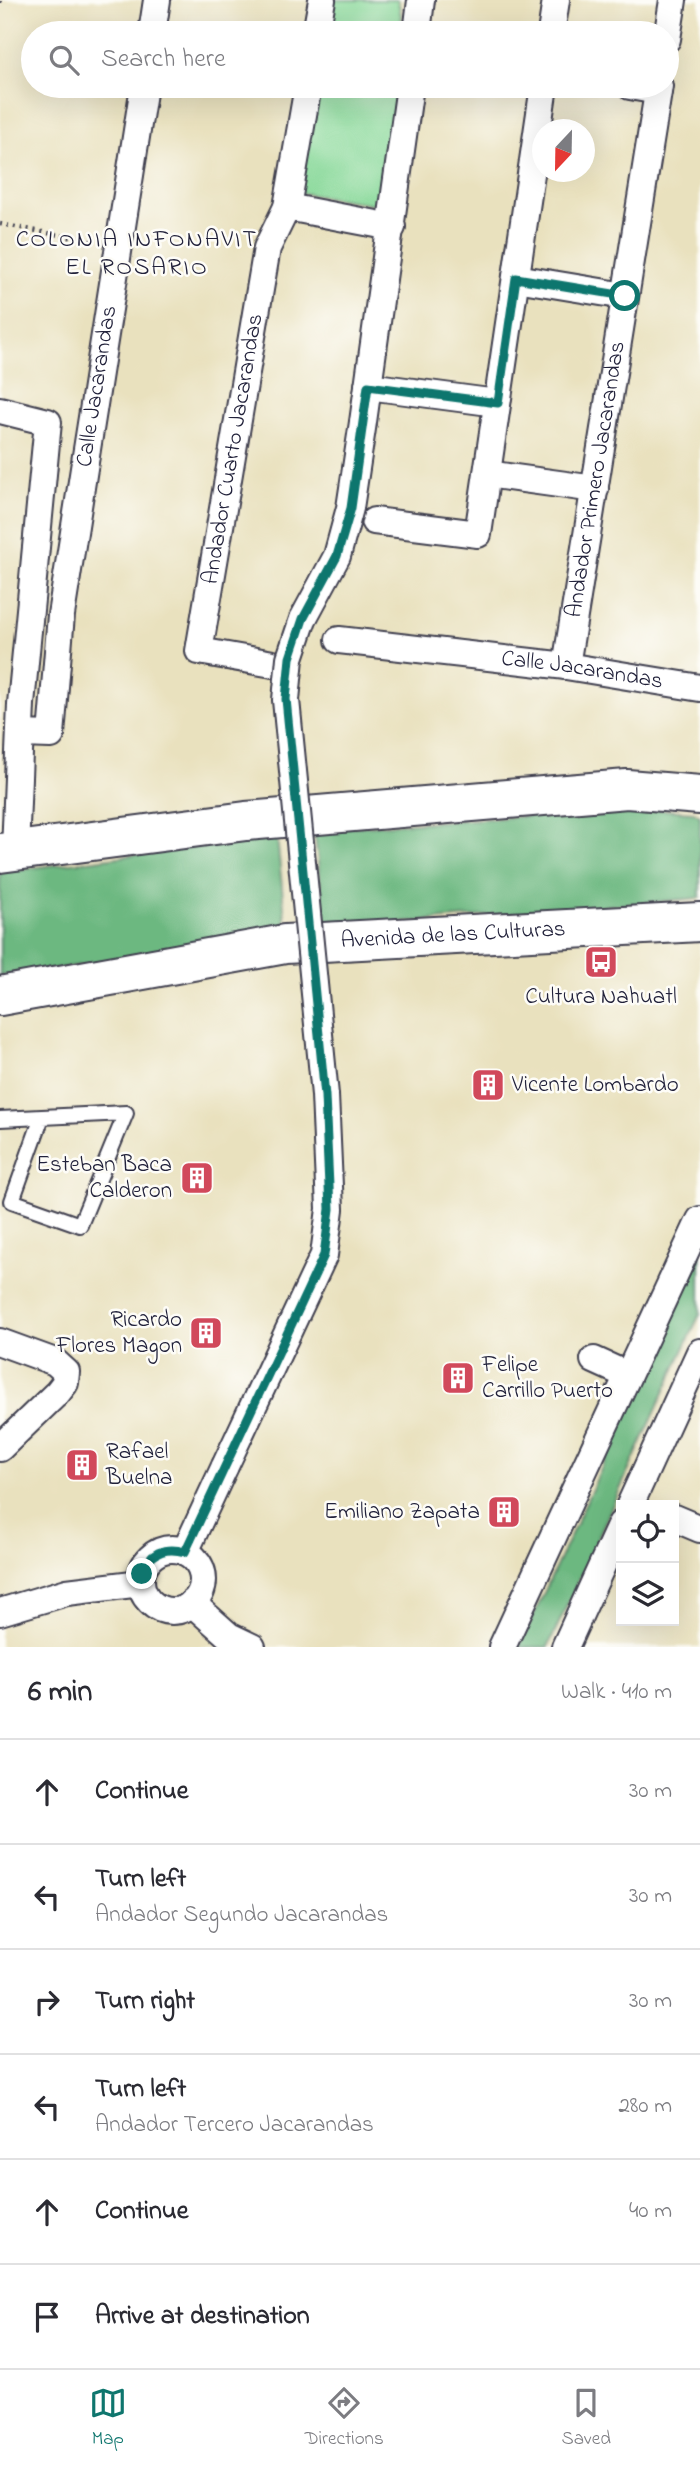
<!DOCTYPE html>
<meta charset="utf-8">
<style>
:root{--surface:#fff;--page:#f7f7f7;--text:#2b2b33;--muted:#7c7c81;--line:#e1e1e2;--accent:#0f766e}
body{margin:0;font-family:"Indie Flower",sans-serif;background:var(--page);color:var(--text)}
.controls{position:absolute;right:21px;bottom:21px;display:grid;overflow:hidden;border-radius:0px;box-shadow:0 7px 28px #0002}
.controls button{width:63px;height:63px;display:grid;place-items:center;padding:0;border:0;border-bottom:2px solid var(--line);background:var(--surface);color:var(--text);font:35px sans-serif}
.compass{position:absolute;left:532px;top:119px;width:63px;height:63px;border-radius:50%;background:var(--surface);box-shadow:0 7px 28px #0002;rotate:202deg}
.stop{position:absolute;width:21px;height:21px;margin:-16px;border:5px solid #0f766e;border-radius:50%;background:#fff}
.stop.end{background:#0f766e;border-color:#fff;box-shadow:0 2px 7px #0008}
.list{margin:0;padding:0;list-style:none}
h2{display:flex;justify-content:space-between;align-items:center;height:91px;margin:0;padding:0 28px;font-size:30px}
h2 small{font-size:23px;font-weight:400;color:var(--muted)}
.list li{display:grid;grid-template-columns:46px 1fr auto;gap:21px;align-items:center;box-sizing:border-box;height:105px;padding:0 28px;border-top:2px solid var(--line)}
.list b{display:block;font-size:26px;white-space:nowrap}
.list p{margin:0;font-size:23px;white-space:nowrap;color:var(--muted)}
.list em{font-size:23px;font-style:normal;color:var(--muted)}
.icon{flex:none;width:38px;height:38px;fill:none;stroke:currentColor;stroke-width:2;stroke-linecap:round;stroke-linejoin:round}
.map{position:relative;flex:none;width:700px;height:1647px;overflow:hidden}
.search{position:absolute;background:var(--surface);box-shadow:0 7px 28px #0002;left:21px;right:21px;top:21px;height:77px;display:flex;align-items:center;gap:18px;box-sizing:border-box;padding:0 24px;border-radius:38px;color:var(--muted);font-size:26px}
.sheet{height:721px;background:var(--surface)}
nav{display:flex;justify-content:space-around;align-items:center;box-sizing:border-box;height:98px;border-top:2px solid var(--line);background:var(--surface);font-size:19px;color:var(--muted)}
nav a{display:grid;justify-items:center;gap:4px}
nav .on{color:var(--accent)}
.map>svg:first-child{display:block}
.green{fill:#86d898;stroke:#547d6a;stroke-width:2}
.forest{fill:#6cb880;stroke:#476d5e;stroke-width:2}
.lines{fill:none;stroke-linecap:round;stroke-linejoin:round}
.lane-casing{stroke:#403f4f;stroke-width:18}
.street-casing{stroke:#403f4f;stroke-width:30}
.primary-casing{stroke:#403f4f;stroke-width:42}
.path{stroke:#403f4f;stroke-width:4.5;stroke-dasharray:2 5;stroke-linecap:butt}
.lane{stroke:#fff;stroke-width:14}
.street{stroke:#fff;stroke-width:26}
.primary{stroke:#fff;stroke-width:38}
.street-bridge-casing{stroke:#403f4f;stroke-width:30;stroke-linecap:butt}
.street-bridge{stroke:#fff;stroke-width:26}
.route{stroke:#0f766e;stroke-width:9}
.labels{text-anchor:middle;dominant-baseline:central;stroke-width:5;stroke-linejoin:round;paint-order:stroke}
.street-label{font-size:23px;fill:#22223b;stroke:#fdfcf7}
.poi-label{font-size:23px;fill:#22223b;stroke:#fdfcf7;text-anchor:start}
.neighbourhood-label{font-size:24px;letter-spacing:2px;fill:#22223b;stroke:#fdfcf7}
</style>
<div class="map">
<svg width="700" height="1647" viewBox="0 0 700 1647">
<rect width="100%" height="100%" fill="#fdfcf7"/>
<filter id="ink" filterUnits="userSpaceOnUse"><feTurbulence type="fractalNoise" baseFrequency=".0143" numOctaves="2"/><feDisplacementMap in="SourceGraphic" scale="14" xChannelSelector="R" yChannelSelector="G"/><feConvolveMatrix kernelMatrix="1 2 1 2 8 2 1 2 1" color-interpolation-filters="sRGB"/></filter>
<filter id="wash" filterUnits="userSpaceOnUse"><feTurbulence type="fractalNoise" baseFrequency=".00686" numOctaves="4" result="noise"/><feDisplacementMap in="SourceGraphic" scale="28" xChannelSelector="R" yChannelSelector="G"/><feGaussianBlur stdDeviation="1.57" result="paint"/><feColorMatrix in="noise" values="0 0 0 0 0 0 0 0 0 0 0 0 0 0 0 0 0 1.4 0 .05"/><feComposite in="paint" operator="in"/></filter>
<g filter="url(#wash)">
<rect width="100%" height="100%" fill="#e9e1be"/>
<path class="green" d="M328 0H398L404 33H323Z
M316 86H397L380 205 300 193Z"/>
<path class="forest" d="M650 809 694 812 700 816V898L326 929 314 829Z
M277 837 287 938 0 976V872Z
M700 1255V1314L548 1647H519Z"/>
</g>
<g filter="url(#ink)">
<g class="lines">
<defs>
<path id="lane" d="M0 1119 126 1113 80 1225 12 1201 42 1117"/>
<g id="street">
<path d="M152 33 157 0"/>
<path d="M316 33 322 0"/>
<path d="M417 33 421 0"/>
<path d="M551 33 556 0"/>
<path d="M667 39 673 0"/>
<path d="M630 86 658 91"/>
<path d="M287 207 392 227"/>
<path d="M516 278 625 296"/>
<path d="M368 386 497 403"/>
<path d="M0 410 48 422 21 704 15 851"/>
<path d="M363 422 410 86"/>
<path d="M487 474 595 489"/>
<path d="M374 521 478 534 544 86"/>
<path id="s1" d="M339 640 566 666 700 688"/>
<path id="s2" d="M273 664 199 651 267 248 287 207 308 86"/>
<path id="s3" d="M566 666 659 86"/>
<path id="s4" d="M20 734 51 735 61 615 144 86"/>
<path d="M0 1342 55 1362 66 1372 65 1383 58 1392 0 1448"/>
<path d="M594 1360 627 1375"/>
<path d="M630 1505 700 1352"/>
<path d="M674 1518 700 1529"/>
<circle cx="172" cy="1580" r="31"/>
<path d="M185 1552 225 1466"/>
<path d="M192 1603 229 1636 252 1647"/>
<path d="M0 1612 67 1592 141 1583"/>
<path d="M502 1647 700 1220"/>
<path d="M565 1647 621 1524"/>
</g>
<g id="primary">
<path d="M0 853 246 821 627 789 700 795"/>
<path id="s5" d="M0 996 285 944 700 922"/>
</g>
</defs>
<use href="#lane" class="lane-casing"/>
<use href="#street" class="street-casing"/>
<use href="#primary" class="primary-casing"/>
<path class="path" d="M0 3V0
M0 224 95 242"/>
<use href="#lane" class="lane"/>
<use href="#street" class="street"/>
<use href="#primary" class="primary"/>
<defs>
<path id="street-bridge" d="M225 1466 324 1255 330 1209 325 1095 286 700 290 658 303 619 337 556 350 508 363 422"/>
</defs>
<use href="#street-bridge" class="street-bridge-casing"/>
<use href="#street-bridge" class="street-bridge"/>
</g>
</g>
<g class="lines" filter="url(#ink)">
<path class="route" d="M142 1574C149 1553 164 1546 185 1552L324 1255 330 1209 325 1096 286 699 290 658 303 619 337 556 351 508 368 386 498 403 516 278 625 296"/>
</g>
<defs>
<symbol id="bus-square" viewBox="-11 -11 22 22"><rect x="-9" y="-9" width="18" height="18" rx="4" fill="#d1495b" stroke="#fdfcf7"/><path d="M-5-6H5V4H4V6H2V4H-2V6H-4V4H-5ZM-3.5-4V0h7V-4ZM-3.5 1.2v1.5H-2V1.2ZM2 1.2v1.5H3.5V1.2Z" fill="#fff"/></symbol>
<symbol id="building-square" viewBox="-11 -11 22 22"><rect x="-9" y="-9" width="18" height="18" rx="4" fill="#d1495b" stroke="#fdfcf7"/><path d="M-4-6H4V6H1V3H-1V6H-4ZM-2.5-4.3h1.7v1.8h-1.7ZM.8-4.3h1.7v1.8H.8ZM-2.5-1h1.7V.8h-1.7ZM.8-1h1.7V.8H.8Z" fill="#fff"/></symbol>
</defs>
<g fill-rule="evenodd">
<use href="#bus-square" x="582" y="943" width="38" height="38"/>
<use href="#building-square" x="469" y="1066" width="38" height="38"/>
<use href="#building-square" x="178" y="1159" width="38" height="38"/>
<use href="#building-square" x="187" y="1314" width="38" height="38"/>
<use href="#building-square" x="439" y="1359" width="38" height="38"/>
<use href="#building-square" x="63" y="1446" width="38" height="38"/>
<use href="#building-square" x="485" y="1493" width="38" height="38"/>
</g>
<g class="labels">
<g class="street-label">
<text stroke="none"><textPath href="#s4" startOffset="383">Calle Jacarandas</textPath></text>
<text stroke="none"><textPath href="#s2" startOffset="280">Andador Cuarto Jacarandas</textPath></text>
<text stroke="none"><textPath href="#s3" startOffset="189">Andador Primero Jacarandas</textPath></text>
<text stroke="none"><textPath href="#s1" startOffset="245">Calle Jacarandas</textPath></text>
<text stroke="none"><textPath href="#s5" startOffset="458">Avenida de las Culturas</textPath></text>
</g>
<g class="poi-label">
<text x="601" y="997" text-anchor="middle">Cultura Nahuatl</text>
<text x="512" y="1085">Vicente Lombardo</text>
<text x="172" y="1165" text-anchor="end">Esteban Baca<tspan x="172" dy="26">Calderon</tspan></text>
<text x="182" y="1320" text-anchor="end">Ricardo<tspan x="182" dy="26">Flores Magon</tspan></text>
<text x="482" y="1365">Felipe<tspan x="482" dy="26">Carrillo Puerto</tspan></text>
<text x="106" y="1452">Rafael<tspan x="106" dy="26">Buelna</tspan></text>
<text x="480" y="1512" text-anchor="end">Emiliano Zapata</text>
</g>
<g class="neighbourhood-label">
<text x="137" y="240">COLONIA INFONAVIT<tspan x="137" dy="28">EL ROSARIO</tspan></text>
</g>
</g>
</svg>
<div class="controls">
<button><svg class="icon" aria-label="locate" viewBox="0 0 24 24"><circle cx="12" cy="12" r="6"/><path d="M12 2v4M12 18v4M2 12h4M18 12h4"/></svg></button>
<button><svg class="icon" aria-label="layers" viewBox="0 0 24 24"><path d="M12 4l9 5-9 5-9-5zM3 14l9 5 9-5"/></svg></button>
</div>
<svg class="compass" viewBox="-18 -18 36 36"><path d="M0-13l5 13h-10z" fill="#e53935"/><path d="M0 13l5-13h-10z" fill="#7c7c81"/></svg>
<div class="stop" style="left:625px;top:296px"></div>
<div class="stop end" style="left:142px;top:1574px"></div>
<div class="search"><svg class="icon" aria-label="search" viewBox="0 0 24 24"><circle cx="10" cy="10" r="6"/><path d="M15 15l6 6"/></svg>Search here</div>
</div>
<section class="sheet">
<h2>6 min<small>Walk · 410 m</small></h2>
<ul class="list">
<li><svg class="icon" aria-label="ahead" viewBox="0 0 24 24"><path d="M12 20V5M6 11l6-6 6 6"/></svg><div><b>Continue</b></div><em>30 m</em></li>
<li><svg class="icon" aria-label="left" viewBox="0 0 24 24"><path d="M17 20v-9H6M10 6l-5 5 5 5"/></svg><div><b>Turn left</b><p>Andador Segundo Jacarandas</p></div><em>30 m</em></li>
<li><svg class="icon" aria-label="right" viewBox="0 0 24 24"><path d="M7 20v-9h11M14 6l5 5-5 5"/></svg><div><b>Turn right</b></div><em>30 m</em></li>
<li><svg class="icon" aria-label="left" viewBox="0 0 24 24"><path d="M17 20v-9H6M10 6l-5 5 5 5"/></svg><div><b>Turn left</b><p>Andador Tercero Jacarandas</p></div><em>280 m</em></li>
<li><svg class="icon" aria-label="ahead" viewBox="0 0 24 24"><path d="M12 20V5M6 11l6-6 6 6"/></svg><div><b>Continue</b></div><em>40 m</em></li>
<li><svg class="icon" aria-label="arrive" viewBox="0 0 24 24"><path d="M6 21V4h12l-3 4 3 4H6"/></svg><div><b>Arrive at destination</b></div></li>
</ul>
</section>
<nav>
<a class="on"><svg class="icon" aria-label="map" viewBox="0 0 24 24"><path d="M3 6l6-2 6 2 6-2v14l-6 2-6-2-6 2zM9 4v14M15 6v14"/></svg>Map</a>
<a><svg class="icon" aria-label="directions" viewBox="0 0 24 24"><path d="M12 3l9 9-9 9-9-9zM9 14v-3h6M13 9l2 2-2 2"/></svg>Directions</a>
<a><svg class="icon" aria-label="saved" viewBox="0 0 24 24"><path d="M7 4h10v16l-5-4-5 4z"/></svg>Saved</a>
</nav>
